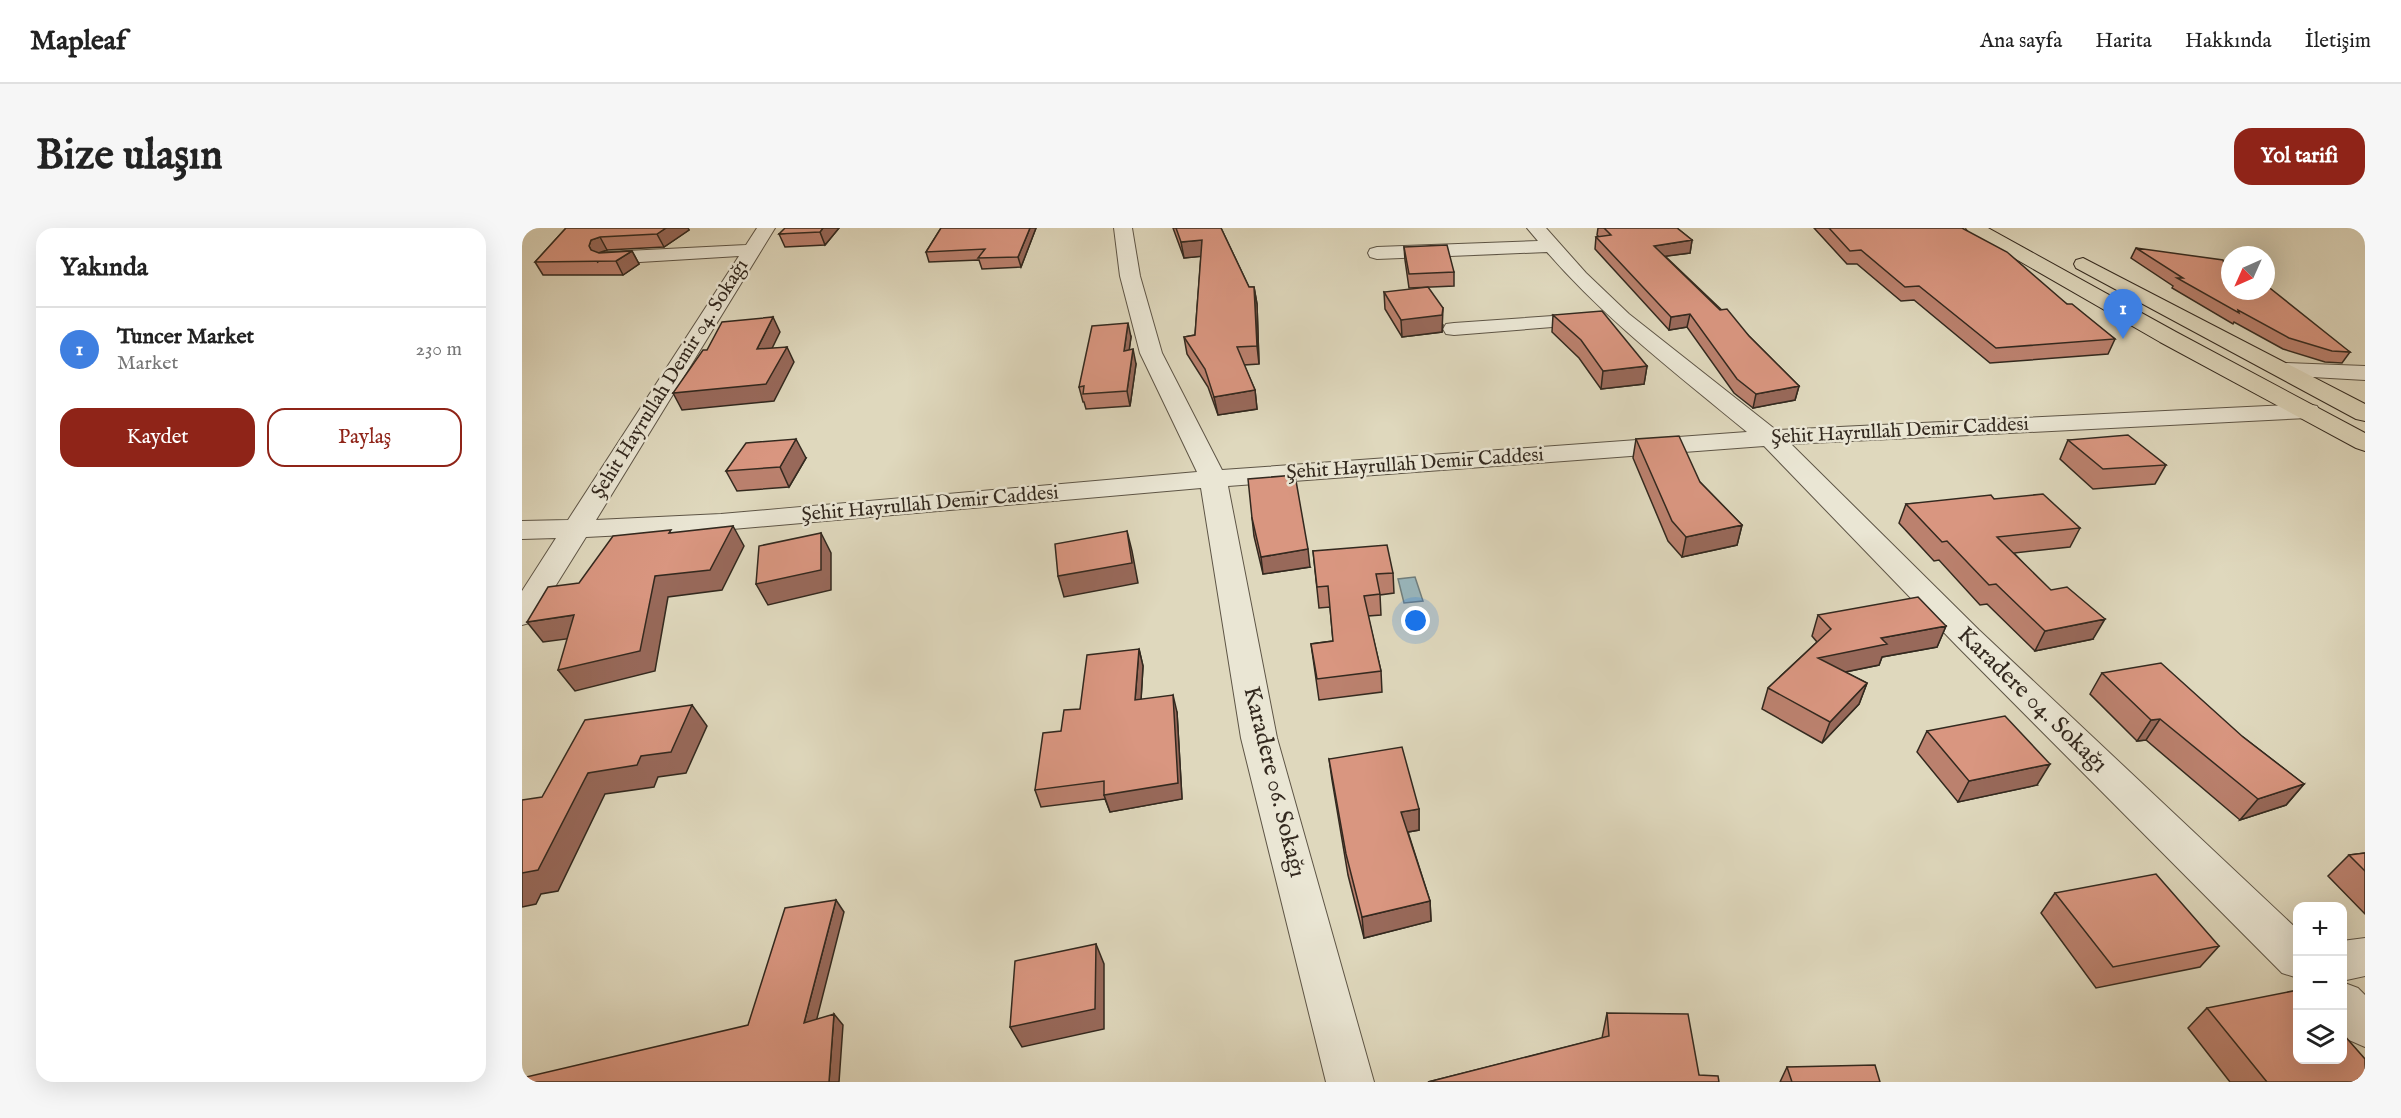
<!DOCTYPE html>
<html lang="tr">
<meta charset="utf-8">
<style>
:root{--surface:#fff;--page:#f6f6f6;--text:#222;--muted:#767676;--line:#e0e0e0;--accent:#8f2418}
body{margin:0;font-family:"IM FELL English",serif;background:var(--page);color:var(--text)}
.controls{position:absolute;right:18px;bottom:18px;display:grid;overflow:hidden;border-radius:12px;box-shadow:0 6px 24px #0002}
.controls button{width:54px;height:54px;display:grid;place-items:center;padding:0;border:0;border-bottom:2px solid var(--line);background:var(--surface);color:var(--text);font:30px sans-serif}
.compass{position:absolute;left:1699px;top:18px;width:54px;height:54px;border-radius:50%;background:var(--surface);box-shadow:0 6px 24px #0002;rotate:225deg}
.you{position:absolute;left:894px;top:393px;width:21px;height:21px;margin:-15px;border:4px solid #fff;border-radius:50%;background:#1a73e8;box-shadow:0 0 0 9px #1a73e833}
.badge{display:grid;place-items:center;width:39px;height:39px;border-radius:50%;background:var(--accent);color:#fff;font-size:20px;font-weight:700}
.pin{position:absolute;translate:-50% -50px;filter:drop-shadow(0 2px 3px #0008)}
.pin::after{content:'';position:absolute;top:32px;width:21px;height:18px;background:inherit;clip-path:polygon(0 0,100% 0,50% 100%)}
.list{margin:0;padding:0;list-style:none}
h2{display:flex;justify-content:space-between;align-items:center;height:78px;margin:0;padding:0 24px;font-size:26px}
h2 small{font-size:20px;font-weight:400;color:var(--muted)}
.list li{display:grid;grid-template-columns:39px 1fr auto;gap:18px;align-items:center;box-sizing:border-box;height:84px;padding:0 24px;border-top:2px solid var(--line)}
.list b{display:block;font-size:22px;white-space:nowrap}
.list p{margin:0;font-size:20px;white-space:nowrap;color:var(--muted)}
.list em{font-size:20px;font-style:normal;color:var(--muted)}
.actions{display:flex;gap:12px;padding:18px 24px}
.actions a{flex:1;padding:14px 0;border:2px solid var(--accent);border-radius:18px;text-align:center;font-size:21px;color:var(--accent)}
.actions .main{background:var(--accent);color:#fff}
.icon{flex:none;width:33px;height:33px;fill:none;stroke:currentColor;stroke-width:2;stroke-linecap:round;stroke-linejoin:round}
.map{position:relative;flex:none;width:1843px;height:854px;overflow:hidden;border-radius:18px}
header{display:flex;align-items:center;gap:36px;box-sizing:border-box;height:84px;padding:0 30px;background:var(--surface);border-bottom:2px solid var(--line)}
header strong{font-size:28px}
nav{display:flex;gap:33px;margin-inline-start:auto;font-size:21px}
.intro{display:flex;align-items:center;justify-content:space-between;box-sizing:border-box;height:144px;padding:0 36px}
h1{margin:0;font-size:42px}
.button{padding:15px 27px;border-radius:18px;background:var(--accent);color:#fff;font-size:21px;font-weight:700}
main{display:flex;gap:36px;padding:0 36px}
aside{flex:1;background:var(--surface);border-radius:18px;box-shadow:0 6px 24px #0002}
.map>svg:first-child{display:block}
.water{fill:#99b6bc;stroke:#707e7d;stroke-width:1.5}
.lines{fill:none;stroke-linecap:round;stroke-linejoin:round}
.minor-casing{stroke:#5e5546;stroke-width:2}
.highway-casing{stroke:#33291f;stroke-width:2}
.minor{fill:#eae6d4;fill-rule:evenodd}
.highway{fill:#dfd8bd;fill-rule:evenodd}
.wall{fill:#bb816e;stroke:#33291f;stroke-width:1.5}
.shaded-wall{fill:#98695a;stroke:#33291f;stroke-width:1.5}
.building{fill:#d99680;stroke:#33291f;stroke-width:1.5}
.labels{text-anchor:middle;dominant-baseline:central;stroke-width:5;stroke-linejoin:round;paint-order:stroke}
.far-street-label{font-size:20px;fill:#33291f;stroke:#eae6d4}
.street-label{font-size:24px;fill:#33291f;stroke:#eae6d4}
</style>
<header>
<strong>Mapleaf</strong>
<nav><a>Ana sayfa</a><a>Harita</a><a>Hakkında</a><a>İletişim</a></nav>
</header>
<div class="intro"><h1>Bize ulaşın</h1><a class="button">Yol tarifi</a></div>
<main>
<aside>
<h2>Yakında<small></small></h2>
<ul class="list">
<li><span class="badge" style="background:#3f7fe0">1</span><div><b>Tuncer Market</b><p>Market</p></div><em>230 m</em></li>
</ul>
<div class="actions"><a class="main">Kaydet</a><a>Paylaş</a></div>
</aside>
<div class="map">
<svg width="1843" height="854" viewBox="0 0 1843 854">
<rect width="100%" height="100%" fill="#dfd8bd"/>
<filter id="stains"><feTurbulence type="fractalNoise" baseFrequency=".00333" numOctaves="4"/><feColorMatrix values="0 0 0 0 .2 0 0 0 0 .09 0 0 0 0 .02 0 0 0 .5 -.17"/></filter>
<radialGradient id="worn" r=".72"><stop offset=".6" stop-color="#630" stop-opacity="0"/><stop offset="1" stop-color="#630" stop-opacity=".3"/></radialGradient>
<path class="water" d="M893 349 901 373 882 375 876 351Z"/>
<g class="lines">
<defs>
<path id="minor" d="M235 0H253L74 292 199 286 675 244 618 125 598 48 592 0H610L618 48 640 125 700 242 1225 204C1156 147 1084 92 1025 24L855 31 848 29 846 25 848 21 855 19 1016 13 1005 0H1024L1064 45 1107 86 1254 202 1786 176 1795 178 1798 183 1795 188 1786 190 1269 216 1457 402 1776 702V750L1760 745 1435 418 1242 218 706 258 755 510 852 854H804L719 510 679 260 199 302 64 309 11 394 0 397V363L34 310 0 311V293L46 292 217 28 85 36 78 34 76 30 78 26 85 24 224 17Z
M1074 85 1081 87 1084 91 1081 95 932 107 924 106 921 101 924 96 932 95Z
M1762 135 1843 138V152L1754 147 1751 142 1754 137Z
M1843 710V748L1820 753V713Z
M1820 754 1836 760 1843 767V819L1827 812 1820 806Z"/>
<path id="highway" d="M1444 0H1466L1654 104 1843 205V223L1834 220 1638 114 1447 4Z
M1561 30 1843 176V193L1834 191 1554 40 1552 36 1554 32Z"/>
</defs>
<use href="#minor" class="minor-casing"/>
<use href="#highway" class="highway-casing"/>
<use href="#minor" class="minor"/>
<use href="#highway" class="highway"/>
</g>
<path class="wall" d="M44 0H166L167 2 142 19 85 22 77 25 110 23 117 36 101 47H21L13 34Z
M317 0 303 17 263 19 257 6Z
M419 0H514L499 39 460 41 457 32 407 34 404 24Z
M651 0H699L727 59H732L735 76 737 136 722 137 733 162 735 181 696 187 686 159 665 126 662 109 673 107 679 28 662 30Z
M1076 0H1155L1170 12 1168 25 1143 28 1227 108 1277 158 1273 172 1231 180 1212 165 1165 99 1147 102 1073 21 1074 9 1076 8 1075 7Z
M1292 0H1440L1593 111 1586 126 1468 135 1392 72 1379 73 1335 36H1325Z
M882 19 932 44V58L887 60 883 32Z
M1614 20 1706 52 1828 124 1820 135 1803 134 1761 121 1712 94 1711 96 1650 60 1651 58 1609 30Z
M862 64 921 97 920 104 880 109 863 81Z
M1031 87 1125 138 1122 156 1079 161 1057 130 1030 104Z
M609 109 607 122 614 136 608 178 564 181 562 174H561L557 159Z
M1114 211 1178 254 1220 297 1215 317 1160 329 1146 313 1111 230Z
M1546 212 1644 237 1633 256 1571 261 1538 231Z
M284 230 267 259 215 263 204 243Z
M1472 271 1558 300 1548 319 1492 325 1571 411 1513 423 1465 376 1458 377 1417 332 1412 333 1377 295 1384 276Z
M730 290 788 339 741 346 732 308Z
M791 323 871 345 872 365 858 367 859 387 846 388 859 443 860 464 797 472 789 416 811 413 808 379 797 380Z
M1296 387 1424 398 1415 419 1360 429 1357 437 1323 444 1345 455 1337 476 1300 515 1240 481 1246 460 1295 414 1290 408Z
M617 421 621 438 619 472 655 484 660 571 588 584 583 571 519 579 513 562 539 503 558 481Z
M1580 445 1721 509 1782 556 1764 577 1718 592 1624 512 1615 513 1568 466Z
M1405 503 1515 557 1436 574 1395 524Z
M807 531 897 581V602L886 604 908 673 909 693 842 710 826 647 810 552Z
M1843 625V686L1806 648 1827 627Z
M1533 665 1697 718 1678 739 1574 760 1519 685Z
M1685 780 1843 854H1708L1666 800Z
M1085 785 1177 847 906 854 1080 810Z
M1265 839 1358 854H1258Z"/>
<path class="shaded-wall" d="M144 0H166L167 2 142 19 135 6Z
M301 0H317L303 17 298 4Z
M508 0H514L499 39 496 29Z
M78 9 85 22 76 25 74 31 76 35 67 18 69 12Z
M680 12 683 28 662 30 659 14Z
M1170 12 1168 25 1130 30 1132 18Z
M110 23 117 36 101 47 94 33Z
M732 59 735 76 737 136 735 118Z
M921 80 920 104 880 109 879 92Z
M1168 86 1165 99 1147 102 1149 89Z
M251 89 258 104 242 137 235 121Z
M606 95 609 109 605 138 602 123Z
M265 119 272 134 252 173 160 182 151 165Z
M611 121 614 136 608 178 605 163Z
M1125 138 1122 156 1079 161 1081 143Z
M1277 158 1273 172 1231 180 1234 166Z
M733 162 735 181 696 187 692 169Z
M274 211 284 230 267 259 258 239Z
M1220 297 1215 317 1160 329 1164 309Z
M211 298 222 318 200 362 146 369 133 443 53 463 36 442 133 348Z
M605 303 610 323 616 355 542 369 536 348Z
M299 305 309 325V362L246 377 234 356Z
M786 321 788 339 741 346 739 329Z
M52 387 67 408 21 414 5 394Z
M1583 391 1571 411 1513 423 1523 403Z
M1424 398 1415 419 1360 429 1357 437 1289 451 1296 430 1359 410Z
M617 421 621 438 618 489 613 472Z
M1345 455 1337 476 1300 515 1308 494Z
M651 467 655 484 660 571 588 584 582 567Z
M170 477 185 498 164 545 136 549 132 559 83 566 36 663 19 666 14 676 0 679V645L66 545 119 528Z
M1638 491 1624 512 1615 513 1629 492Z
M1528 536 1515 557 1436 574 1447 553Z
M1782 556 1764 577 1718 592 1736 571Z
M897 581V602L880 605 879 584Z
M314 672 322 684 291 806 282 795Z
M908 673 909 693 842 710 840 689Z
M574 716 582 736V801L500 819 488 799Z
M312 786 321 797 317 854H307Z"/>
<path class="building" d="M44 0H144L135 6 78 9 69 12 67 18 69 22 77 25 110 23 94 33 13 34Z
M263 0H301L298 4 257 6Z
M419 0H508L496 29 456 30 463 21 404 24Z
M654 0H699L727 59H732L735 118 715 119 733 162 692 169 683 141 662 109 673 107 680 12 659 14Z
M1082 0H1155L1170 12 1132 18 1198 82 1205 81 1227 108 1277 158 1234 166 1215 151 1168 86 1149 89 1074 9 1089 7Z
M1307 0H1440L1485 24 1545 76H1550L1593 111 1474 120 1397 58 1383 59 1339 22 1328 23Z
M925 17 932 44 887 46 882 19Z
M1614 20 1701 32 1706 52H1708V63H1744V57L1828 124 1810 123 1767 110 1716 82 1717 85 1655 50H1661Z
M906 59 921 80 920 87 879 92 862 64Z
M1080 83 1125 138 1081 143 1059 112 1031 87Z
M251 89 235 121 265 119 244 156 151 165 181 122H185L200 94Z
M606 95 602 123 611 121 605 163 561 166 562 158 557 159 570 98Z
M1606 207 1644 237 1581 241 1546 212Z
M1157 208 1178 254 1220 297 1164 309 1150 293 1114 211Z
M274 211 258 239 204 243 224 215Z
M773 247 786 321 739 329 730 290 726 251Z
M1521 266 1558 300 1475 309 1529 362 1545 359 1583 391 1523 403 1474 356 1467 357 1425 313 1420 314 1384 276 1469 267 1472 271Z
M211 298 188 342 133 348 118 423 36 442 52 387 5 394 26 359 57 355 91 308 149 302 147 305Z
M605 303 610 335 536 348 533 316Z
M299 305V342L234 356 237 318Z
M865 317 871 345 854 346 858 366 842 368 859 443 795 451 789 416 811 413 806 358 795 359 791 323Z
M1396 369 1424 398 1359 410 1365 416 1296 430 1345 455 1308 494 1246 460 1309 401 1296 387Z
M617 421 613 472 651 467 656 555 582 567V553L513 562 521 505 539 503 542 482 558 481 565 427Z
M1639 435 1721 509 1782 556 1736 571 1638 491 1629 492 1580 445Z
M170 477 149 524 119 528 115 537 66 545 16 642 0 645V572L20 569 63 492Z
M1483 488 1528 536 1447 553 1405 503Z
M880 519 897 581 879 584 908 673 840 689 824 626 807 531Z
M1843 625V643L1827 627Z
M1634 646 1697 718 1591 739 1533 665Z
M314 672 282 795 312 786 307 854H0V850L226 797 263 680Z
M574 716 573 781 488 799 493 733Z
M1776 762V831H1821V806L1843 831V854H1745L1685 780Z
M1085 785 1166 786 1177 847 1196 848 1197 854H906L1087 808Z
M1353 837 1358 854H1270L1265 839Z"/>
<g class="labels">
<g class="far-street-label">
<text transform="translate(148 151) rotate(-58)">Şehit Hayrullah Demir 04. Sokağı</text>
<text transform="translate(1378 203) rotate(-3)">Şehit Hayrullah Demir Caddesi</text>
<text transform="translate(893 236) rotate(-4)">Şehit Hayrullah Demir Caddesi</text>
<text transform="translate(408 276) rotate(-5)">Şehit Hayrullah Demir Caddesi</text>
</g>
<g class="street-label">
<text transform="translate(1510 472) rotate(44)">Karadere 04. Sokağı</text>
<text transform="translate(752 554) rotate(76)">Karadere 06. Sokağı</text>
</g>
</g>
<rect width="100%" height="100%" filter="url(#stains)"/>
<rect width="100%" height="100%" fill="url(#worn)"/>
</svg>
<div class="controls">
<button>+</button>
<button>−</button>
<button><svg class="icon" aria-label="layers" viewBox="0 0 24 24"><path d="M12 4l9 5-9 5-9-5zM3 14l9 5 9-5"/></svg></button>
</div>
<svg class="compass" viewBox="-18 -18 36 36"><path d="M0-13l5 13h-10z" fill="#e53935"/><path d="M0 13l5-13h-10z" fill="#767676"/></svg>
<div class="you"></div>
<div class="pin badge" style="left:1601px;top:111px;background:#3f7fe0">1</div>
</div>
</main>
